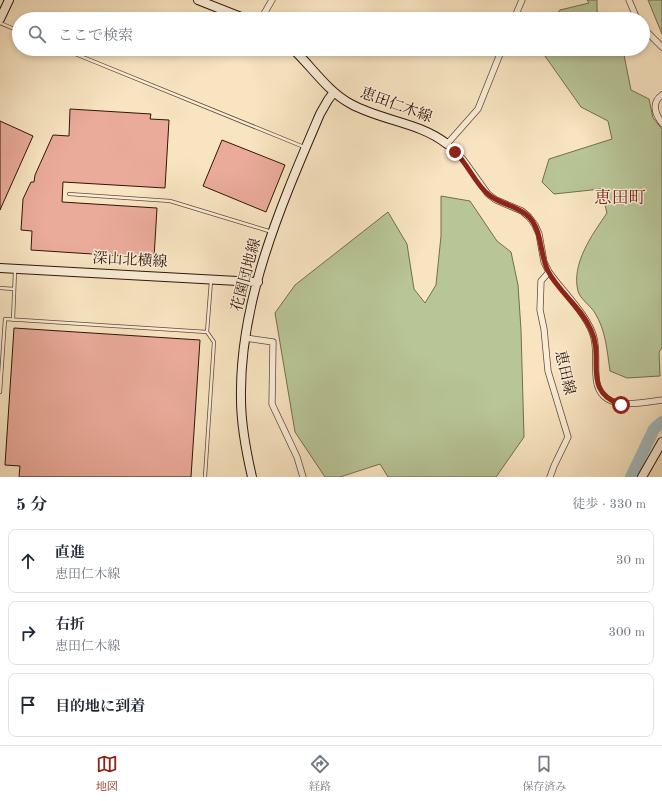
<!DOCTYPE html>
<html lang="ja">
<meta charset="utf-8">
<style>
:root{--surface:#fff;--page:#f2f2f3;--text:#1f2937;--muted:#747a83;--line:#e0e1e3;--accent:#8f2418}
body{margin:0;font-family:"Old Standard TT","Noto Serif JP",serif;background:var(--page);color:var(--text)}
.stop{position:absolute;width:12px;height:12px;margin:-9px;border:3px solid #8f2418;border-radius:50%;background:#fff}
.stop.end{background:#8f2418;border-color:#fff;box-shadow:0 1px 4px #0008}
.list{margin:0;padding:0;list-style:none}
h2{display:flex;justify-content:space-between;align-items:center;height:52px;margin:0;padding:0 16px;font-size:17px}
h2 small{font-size:13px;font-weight:400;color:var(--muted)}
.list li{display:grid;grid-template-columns:26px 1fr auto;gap:12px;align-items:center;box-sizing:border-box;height:64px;margin:0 8px 8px;padding:0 8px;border:1px solid var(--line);border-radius:8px}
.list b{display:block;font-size:15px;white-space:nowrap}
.list p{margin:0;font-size:13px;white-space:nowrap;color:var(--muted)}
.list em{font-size:13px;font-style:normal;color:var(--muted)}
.icon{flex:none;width:22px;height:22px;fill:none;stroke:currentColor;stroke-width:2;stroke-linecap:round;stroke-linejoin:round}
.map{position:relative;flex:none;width:662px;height:477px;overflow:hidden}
.search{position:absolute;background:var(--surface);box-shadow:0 2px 6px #0003;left:12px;right:12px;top:12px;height:44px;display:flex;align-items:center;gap:10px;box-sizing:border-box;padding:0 14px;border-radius:22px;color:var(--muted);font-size:15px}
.sheet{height:268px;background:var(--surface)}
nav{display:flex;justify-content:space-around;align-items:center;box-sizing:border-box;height:56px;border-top:1px solid var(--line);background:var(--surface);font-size:11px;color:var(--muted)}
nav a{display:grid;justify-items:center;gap:2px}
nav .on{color:var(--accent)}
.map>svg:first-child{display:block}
.green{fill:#b8c597;stroke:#746d50}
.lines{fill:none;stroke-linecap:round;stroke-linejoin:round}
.river{stroke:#a3bbbf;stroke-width:12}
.building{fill:#ebab9b;stroke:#311509}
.lane-casing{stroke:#634937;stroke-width:4}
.street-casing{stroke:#634937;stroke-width:7}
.secondary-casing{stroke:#311509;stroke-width:10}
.lane{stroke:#faedd7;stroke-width:2.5}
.street{stroke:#faedd7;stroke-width:5.5}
.secondary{stroke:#faedd7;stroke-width:8}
.route{stroke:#8f2418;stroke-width:5}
.labels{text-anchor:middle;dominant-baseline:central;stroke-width:3;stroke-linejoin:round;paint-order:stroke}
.street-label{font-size:15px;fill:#311509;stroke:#faedd7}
.quarter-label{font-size:17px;fill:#7a1f14;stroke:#faedd7}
</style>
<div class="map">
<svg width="662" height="477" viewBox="0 0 662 477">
<rect width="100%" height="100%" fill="#f8e4c1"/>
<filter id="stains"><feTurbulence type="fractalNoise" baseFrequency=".005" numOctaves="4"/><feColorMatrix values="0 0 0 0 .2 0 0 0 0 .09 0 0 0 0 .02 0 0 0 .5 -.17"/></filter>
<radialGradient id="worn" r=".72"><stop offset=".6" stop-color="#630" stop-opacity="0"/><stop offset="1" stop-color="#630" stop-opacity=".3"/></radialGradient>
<path class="green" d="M587 0H597V11L602 19H552L560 10 589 3Z
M648 0H662V34Z
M540 49H620L624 55 631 90 649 99 653 118 662 129V348L659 352 660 376 627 378 610 371C607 351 606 331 595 313 591 306 580 299 578 291 571 264 592 235 607 213L601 189 554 194 542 182 549 159 612 139 608 121 581 107Z
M441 196 470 201 497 241 511 252 518 285 521 330 524 437 496 477H388L380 464 340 477H325L295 432 275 313 295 285 388 212 407 244 414 289 425 303 436 285 441 236Z"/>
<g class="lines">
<path class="river" d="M631 477 654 429 662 422"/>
</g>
<path class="building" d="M70 109 151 114 150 119 169 120 165 188 63 182 62 202 157 208 154 258 31 250 32 231 21 230 23 199 31 182H34L35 175 53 135 69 136Z
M0 121 33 136 0 210Z
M222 140 285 165 266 212 203 186Z
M14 328 200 340 191 477H19L20 466 5 465Z"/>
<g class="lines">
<defs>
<path id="lane" d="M0 23 19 31
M63 49 304 147
M69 194 170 201 272 232
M0 288 14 289
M13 320 15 271
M207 332 211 281
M0 392 5 319 207 332 214 342 205 477"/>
<path id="street" d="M629 0 637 19
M261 19 272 0
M514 19 522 0
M643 28 662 47
M502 49 478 109 447 144 463 159 488 194 496 200 522 211 529 217 535 225 539 234 544 262 549 272C562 291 589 316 594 338 597 350 595 363 596 375 597 414 638 403 662 400
M662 95C651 103 655 114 662 123
M549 272 541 281 540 310 544 329 548 371 568 437 554 466 550 477
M245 338 273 342 272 404 297 457 303 477"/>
<path id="secondary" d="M198 0 246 19
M0 19 9 0
M293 49C312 67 328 92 351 104 382 121 419 122 447 144
M0 268 258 282
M252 477C246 451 241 426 241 399 239 300 282 203 320 114L328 100 334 92
M642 477 662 442"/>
</defs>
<use href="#lane" class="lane-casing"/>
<use href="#street" class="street-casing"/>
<use href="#secondary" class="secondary-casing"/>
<use href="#lane" class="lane"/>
<use href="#street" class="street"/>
<use href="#secondary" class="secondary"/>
</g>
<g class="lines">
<path class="route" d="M455 152C468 164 475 184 489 195 501 205 517 205 529 217 543 232 539 253 548 271 559 292 581 307 591 330 605 359 581 390 621 405"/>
</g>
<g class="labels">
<g class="street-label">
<text transform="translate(396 106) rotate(20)">恵田仁木線</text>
<text transform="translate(130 261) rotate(3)">深山北横線</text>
<text transform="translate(247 275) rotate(-75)">花園団地線</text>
<text transform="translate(564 373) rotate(77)">恵田線</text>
</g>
<g class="quarter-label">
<text x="620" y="198">恵田町</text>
</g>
</g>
<rect width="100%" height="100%" filter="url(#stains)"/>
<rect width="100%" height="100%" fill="url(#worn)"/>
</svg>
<div class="stop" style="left:621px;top:405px"></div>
<div class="stop end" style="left:455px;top:152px"></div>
<div class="search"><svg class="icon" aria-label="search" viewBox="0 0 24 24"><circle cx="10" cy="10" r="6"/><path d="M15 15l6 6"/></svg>ここで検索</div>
</div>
<section class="sheet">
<h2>5 分<small>徒歩 · 330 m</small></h2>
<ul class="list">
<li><svg class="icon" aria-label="ahead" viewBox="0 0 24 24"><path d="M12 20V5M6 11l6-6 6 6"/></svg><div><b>直進</b><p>恵田仁木線</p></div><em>30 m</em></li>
<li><svg class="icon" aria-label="right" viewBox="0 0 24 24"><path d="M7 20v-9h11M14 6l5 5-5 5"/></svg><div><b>右折</b><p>恵田仁木線</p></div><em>300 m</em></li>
<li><svg class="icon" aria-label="arrive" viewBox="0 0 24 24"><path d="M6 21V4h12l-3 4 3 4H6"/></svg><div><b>目的地に到着</b></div></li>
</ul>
</section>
<nav>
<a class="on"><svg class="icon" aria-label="map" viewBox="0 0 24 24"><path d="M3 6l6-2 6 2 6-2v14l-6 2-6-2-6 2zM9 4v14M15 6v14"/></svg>地図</a>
<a><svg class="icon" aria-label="directions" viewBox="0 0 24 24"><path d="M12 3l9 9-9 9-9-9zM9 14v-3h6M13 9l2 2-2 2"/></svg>経路</a>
<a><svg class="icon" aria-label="saved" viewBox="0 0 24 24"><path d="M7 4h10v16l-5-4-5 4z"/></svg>保存済み</a>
</nav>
